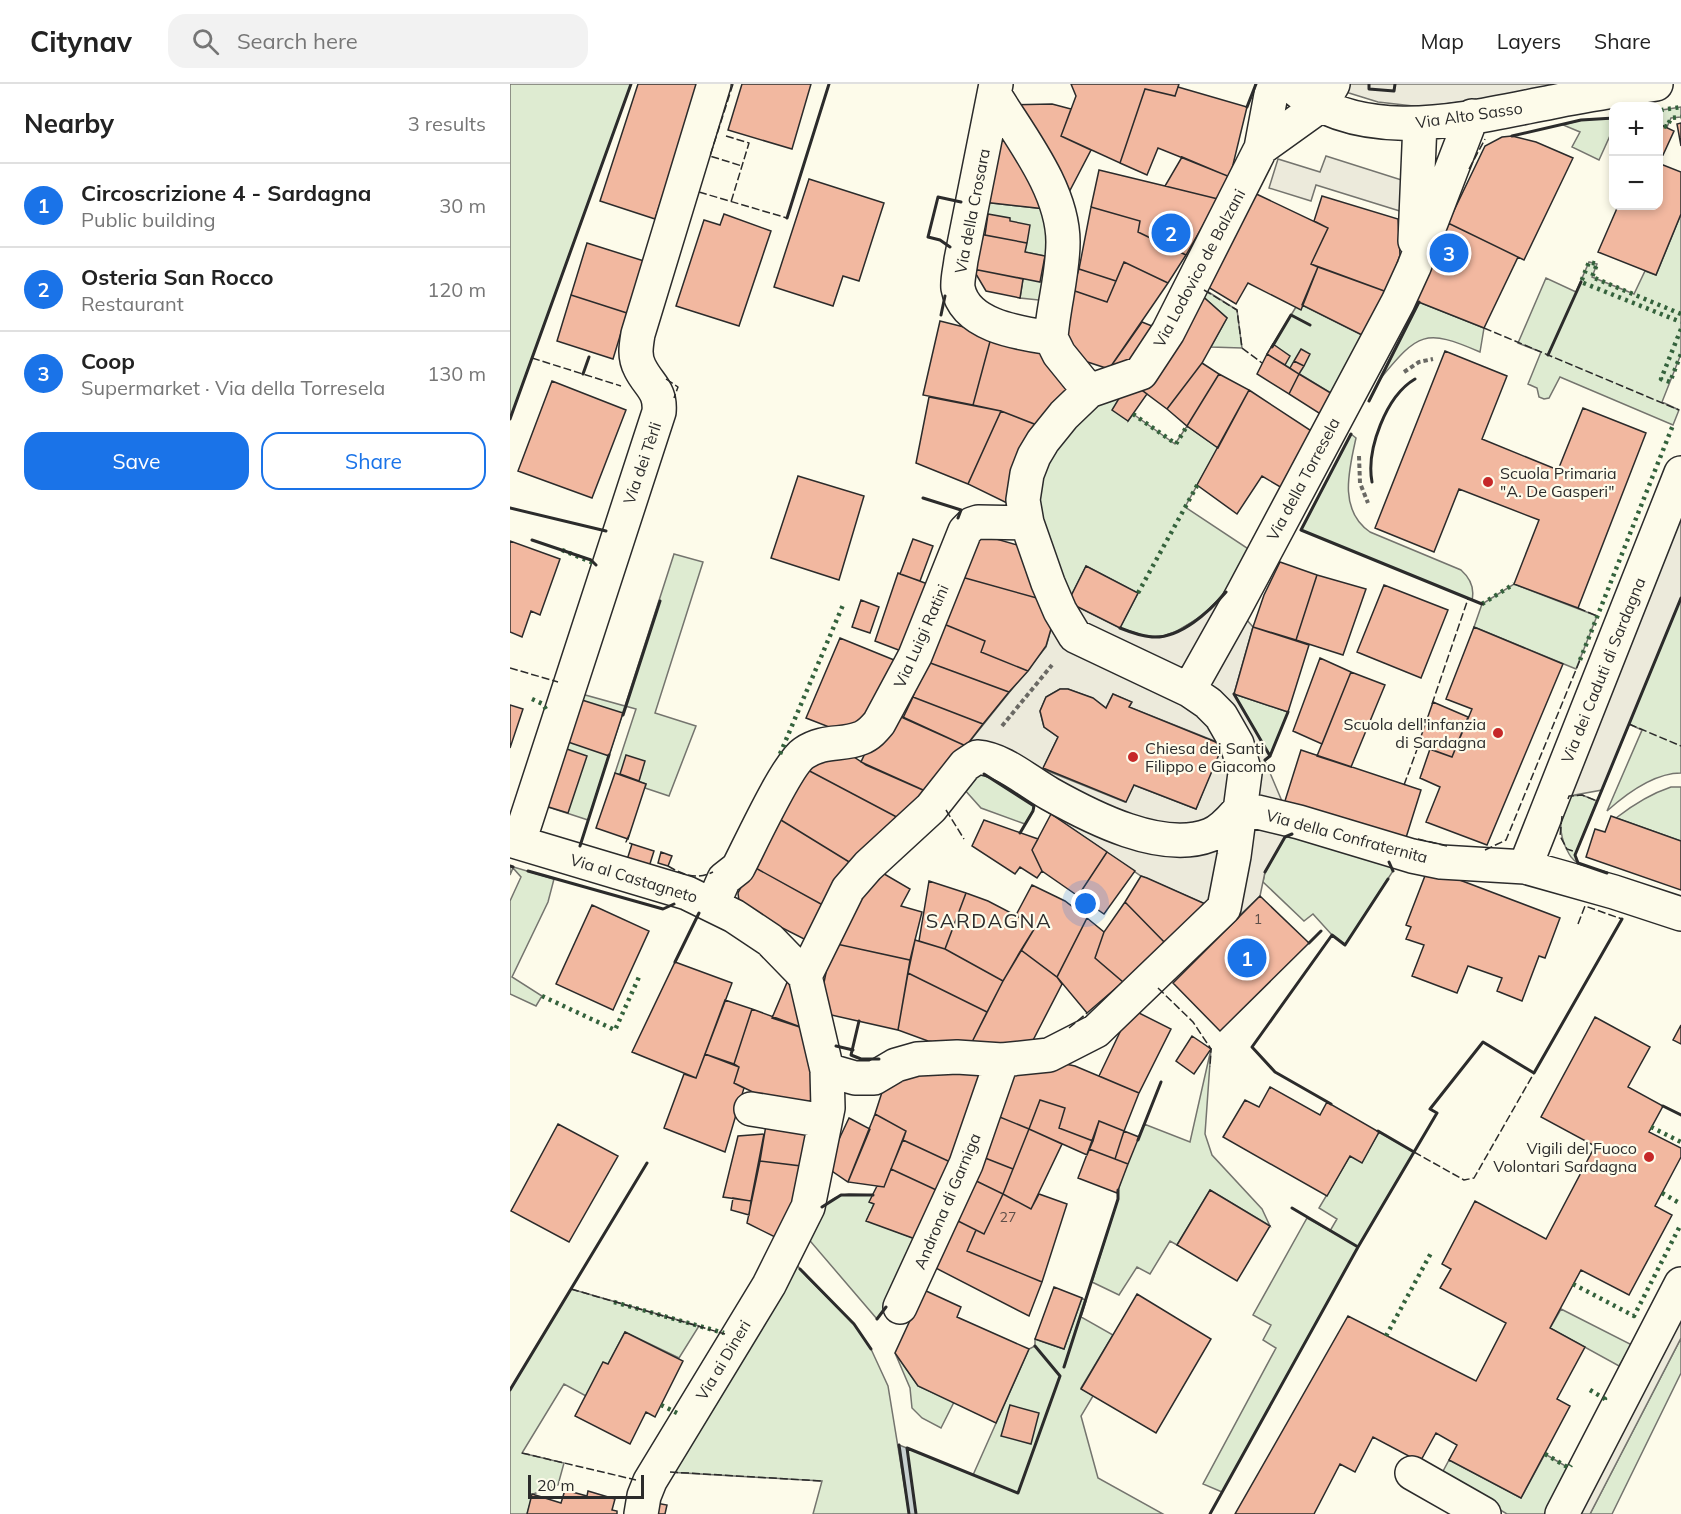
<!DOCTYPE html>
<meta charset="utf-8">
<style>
:root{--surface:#fff;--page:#f2f2f2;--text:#222;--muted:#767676;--line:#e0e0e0;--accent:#1a73e8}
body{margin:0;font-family:Mulish,sans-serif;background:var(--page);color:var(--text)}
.controls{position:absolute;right:18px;top:18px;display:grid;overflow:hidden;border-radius:12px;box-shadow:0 3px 9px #0003}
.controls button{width:54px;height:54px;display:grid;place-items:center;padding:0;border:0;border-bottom:2px solid var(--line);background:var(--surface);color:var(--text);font:30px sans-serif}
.scale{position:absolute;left:18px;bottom:15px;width:116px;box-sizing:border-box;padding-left:6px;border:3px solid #2b2b2b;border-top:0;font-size:16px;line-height:21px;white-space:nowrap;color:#2b2b2b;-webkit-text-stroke:4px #fdfbea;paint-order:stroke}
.you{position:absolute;left:576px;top:820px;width:21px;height:21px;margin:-15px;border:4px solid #fff;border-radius:50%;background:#1a73e8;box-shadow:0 0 0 9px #1a73e833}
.badge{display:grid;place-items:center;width:39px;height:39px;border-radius:50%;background:var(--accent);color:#fff;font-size:20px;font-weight:700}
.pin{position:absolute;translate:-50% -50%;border:3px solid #fff;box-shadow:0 2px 6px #0006}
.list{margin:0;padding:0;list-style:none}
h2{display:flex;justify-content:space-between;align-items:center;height:78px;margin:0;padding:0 24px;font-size:26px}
h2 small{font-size:20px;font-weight:400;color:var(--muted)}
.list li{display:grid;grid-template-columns:39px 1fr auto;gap:18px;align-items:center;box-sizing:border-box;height:84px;padding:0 24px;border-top:2px solid var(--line)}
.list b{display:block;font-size:22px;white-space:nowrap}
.list p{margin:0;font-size:20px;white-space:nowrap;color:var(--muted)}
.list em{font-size:20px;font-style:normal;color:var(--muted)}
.actions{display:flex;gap:12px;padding:18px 24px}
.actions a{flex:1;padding:14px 0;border:2px solid var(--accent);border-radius:18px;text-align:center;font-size:21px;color:var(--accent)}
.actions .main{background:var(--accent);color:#fff}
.icon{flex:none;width:33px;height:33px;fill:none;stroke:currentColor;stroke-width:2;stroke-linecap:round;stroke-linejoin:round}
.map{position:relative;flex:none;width:1171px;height:1430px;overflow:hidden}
header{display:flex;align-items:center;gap:36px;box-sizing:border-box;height:84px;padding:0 30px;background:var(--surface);border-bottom:2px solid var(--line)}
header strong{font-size:28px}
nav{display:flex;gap:33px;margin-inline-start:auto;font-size:21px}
.search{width:420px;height:54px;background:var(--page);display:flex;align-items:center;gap:15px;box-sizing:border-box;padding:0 21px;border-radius:18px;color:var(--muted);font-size:22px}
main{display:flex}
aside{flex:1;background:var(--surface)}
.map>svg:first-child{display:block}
.green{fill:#deebd1;stroke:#74746e;stroke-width:1.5}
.parking{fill:#eceadb;stroke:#74746e;stroke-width:1.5;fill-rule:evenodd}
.water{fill:#c7d0d0;stroke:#74746e;stroke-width:1.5}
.building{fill:#f2b8a0;stroke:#2b2b2b;stroke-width:1.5}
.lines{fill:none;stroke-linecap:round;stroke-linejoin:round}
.minor-casing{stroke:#2b2b2b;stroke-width:36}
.path{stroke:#6a6964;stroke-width:4;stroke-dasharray:4.5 3;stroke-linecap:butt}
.minor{stroke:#fdfbea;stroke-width:33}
.hedge{stroke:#34623c;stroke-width:4.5;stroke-dasharray:3 4.5;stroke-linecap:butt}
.fence{stroke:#2b2b2b;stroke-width:1.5;stroke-dasharray:8 3;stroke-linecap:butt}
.wall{stroke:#2b2b2b;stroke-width:3}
.poi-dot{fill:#c62828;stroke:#fdfbea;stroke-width:2}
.labels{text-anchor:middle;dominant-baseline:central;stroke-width:4.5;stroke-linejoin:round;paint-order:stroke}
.number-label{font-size:14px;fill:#5d4e48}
.street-label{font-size:16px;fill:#2b2b2b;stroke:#fdfbea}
.poi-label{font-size:16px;fill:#2b2b2b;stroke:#fdfbea;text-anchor:start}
.quarter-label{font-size:20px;letter-spacing:1.5px;fill:#2b2b2b;stroke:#fdfbea}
</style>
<header>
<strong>Citynav</strong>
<div class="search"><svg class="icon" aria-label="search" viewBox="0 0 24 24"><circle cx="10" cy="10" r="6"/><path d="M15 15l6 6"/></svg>Search here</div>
<nav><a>Map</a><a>Layers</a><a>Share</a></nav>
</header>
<main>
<aside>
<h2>Nearby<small>3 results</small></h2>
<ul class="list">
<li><span class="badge">1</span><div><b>Circoscrizione 4 - Sardagna</b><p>Public building</p></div><em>30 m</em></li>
<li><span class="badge">2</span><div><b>Osteria San Rocco</b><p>Restaurant</p></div><em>120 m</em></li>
<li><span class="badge">3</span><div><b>Coop</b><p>Supermarket · Via della Torresela</p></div><em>130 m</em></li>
</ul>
<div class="actions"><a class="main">Save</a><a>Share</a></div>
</aside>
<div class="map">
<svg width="1171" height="1430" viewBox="0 0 1171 1430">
<rect width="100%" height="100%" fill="#fdfbea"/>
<path class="green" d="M0 0H121L0 335Z
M1171 23V33L1161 34 1157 43 1149 40V34L1152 26Z
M1103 34V45L1089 76 1062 63 1070 48 1053 41 1071 36Z
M473 118 536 125 538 217 510 214 513 195 535 172 515 168 516 159 469 150Z
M1171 130V270L1152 318 1169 326 1163 341 1050 293 1039 314 1034 315 1029 313 1027 304 1018 300 1031 268 1008 259 1036 194 1066 208 1079 178 1087 180 1082 193 1124 210 1135 187 1146 191Z
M692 204 727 226 732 264 701 263 717 234 689 209Z
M909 218 974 244 970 268C915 244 908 249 871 294Z
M792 221 854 252 824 311 757 270 786 223Z
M614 306 618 337 623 330 665 360 677 342 708 364 675 423 740 466C722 499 709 522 676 542 668 547 659 552 650 553 637 555 622 548 610 544L628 509 576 482 558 518 527 428 531 385 583 321Z
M841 350 846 354C839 386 828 426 860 448L951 486C960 494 965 503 962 516L791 446Z
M164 470 193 478 145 629 186 642 159 712 135 704 136 700 105 689 126 625 115 622 78 736 32 721 68 609 115 622Z
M1004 500 1087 532 1066 585 964 543 972 520Z
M1171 514V689C1143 689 1116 710 1097 727L1132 646 1119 640Z
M724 610 778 628 760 672Z
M472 689 523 720V727L515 740 471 724 453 704 463 690Z
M1161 703H1171V757L1106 734C1124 720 1140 710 1161 703Z
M1072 711 1087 717 1065 771 1068 779C1061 775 1059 770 1056 764 1047 745 1051 731 1059 712Z
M785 748 878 777 883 787 835 861 822 851 803 830 794 837 753 798 755 788 775 753Z
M0 782 44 795 38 818 2 893 32 912 26 922 0 910V817L11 793 3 784 0 791Z
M701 965 695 1050 702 1071 752 1125 760 1142 700 1106 667 1161 660 1157 640 1190 627 1183 609 1211 582 1198 608 1115C605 1101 628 1055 634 1040L680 1058Z
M869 1048 904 1068 848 1163 712 1408 693 1400 766 1264 753 1256 761 1241 743 1231 797 1134 820 1147 827 1135 809 1124 840 1072 852 1078Z
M339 1110 363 1111 364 1120 357 1136 408 1156 380 1219 367 1235 295 1151C306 1132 315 1112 339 1110Z
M281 1174 297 1193 344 1240 361 1265 378 1302 399 1430H303L312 1397 157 1388Z
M61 1205 189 1242 169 1274 115 1248 98 1280 76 1312 54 1300 12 1369 54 1379 48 1401 23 1410 17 1430H0V1306Z
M572 1214 576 1217 571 1233 603 1251 571 1304 583 1312 571 1332 588 1394 653 1430H406L397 1364 463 1391 519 1265 525 1262V1255L554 1265Z
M1051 1225 1122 1261 1109 1282 1040 1244Z
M1171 1254V1289L1102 1430H1080Z
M385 1269 408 1302 444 1318 431 1344 412 1334 402 1324 400 1304Z
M1035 1370 1059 1384 1035 1430H997L931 1391 939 1376 1011 1414Z"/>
<path class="parking" d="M819 0H1049L988 13 912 23 868 18 839 9Z
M816 72 901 99 893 128 806 101 801 117 759 104 768 75 810 88Z
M1171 433V514L1092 706 1059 712Z
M714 510 743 543 724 610 760 672 755 677 785 748 775 753 755 788 750 812 730 831 723 824 702 823 631 792 541 730 472 689 456 662 536 563 543 538 558 518 610 544 632 551 651 553 667 547 691 533ZM550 605H558L582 614 596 624 603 610 621 618 619 623 712 660 686 725 624 701 615 718 533 685 548 653 534 643 530 627 536 613Z
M1171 1229V1254L1080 1430H1067Z"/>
<path class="water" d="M389 1361 397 1364 406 1430H399Z"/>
<path class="building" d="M128 0H190L145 135 90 117Z
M232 0H301L282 65 218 46Z
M561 0H669L665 12 635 5 610 79 551 52 566 12Z
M668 3 737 23 720 93 648 64 637 91 610 79 635 5 665 12Z
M542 20 561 25 551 52 581 66 556 114 500 21Z
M1171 39V62L1167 40Z
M1149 40 1164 47 1153 71 1148 69Z
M484 52 508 56 536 125 473 118Z
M1002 52 1026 58 1063 74 1014 176 938 139 975 62 992 53Z
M672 73 720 93 708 115 655 102Z
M1148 79 1171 88V130L1146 191 1088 168 1108 122H1148Z
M589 86 655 102 708 115 676 171 628 148 630 137 581 123Z
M299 95 374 119 349 197 333 192 323 222 264 203Z
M740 107 818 144 801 180 808 183 791 226 738 199 726 220 693 200Z
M812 112 888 135 890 171 877 208 801 180 818 144 804 137Z
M581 123 630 137 628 148 676 171 658 199 614 178 606 197 569 185Z
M214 130 261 147 229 242 166 222 194 136 210 141Z
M478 130 500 134V137L520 141 517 159 475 151Z
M938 139 1008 173 974 244 906 217Z
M469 150 517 159 515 168 535 172 530 198 463 185Z
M77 159 134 177 117 229 61 211Z
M614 178 658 199 599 285 553 270 562 206 597 218Z
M808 183 877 208 854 252 792 221Z
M463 185 513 195 510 214 476 207Z
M569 185 606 197 597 218 562 206Z
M689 209 717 234 692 279 657 325 629 304Z
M61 211 117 229 103 275 47 257Z
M430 237 482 250 463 321 413 311Z
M632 238 652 246 626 287 599 285Z
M482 250 543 269 559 311 537 345 491 327 463 321Z
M763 260 780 272 775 281 757 270Z
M791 265 800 270 794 282 784 277Z
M935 267 997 292 972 355 1048 386 1073 324 1136 349 1068 524 1004 500 1029 436 949 405 924 468 865 444Z
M757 270 789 290 779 310 747 290Z
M784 277 794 282 789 290 780 284Z
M692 279 709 290 677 342 657 325Z
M709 290 739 306 708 364 677 342Z
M789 290 824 311 812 331 779 310Z
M42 297 116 326 82 414 8 387Z
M629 304 637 310 618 337 602 326 614 306Z
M739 306 803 348 772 404 752 392 727 430 687 401Z
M419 313 491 327 458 400 406 379Z
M491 327 537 345 497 419 458 400Z
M288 392 354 412 329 496 261 474Z
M462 448 521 465 534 516 448 492Z
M403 455 423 462 410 497 390 490Z
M0 457 50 475 30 531 21 527 12 553 0 548Z
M770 478 807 491 786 556 743 543 754 511Z
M576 482 628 509 610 544 558 518Z
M388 489 423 502 399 570 365 557Z
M807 491 856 505 833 571 786 556Z
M448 492 534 516 543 538 536 562 518 587 471 568 475 557 429 538Z
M874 501 938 526 911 594 847 568Z
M351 516 369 523 360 549 342 543Z
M429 538 475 557 471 568 518 587 499 608 415 577Z
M743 543 799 561 778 628 724 610Z
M964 543 1053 580 977 761 916 738 930 703 910 694 920 665 942 673 962 625 936 615Z
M330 554 384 576 362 634 342 652 296 634Z
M810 574 841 588 812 660 783 647Z
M415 577 499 608 473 640 403 613Z
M841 588 875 601 841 683 807 672Z
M550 605H558L583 614 596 624 603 610 622 618 619 623 713 661 686 725 624 701 616 718 533 684 548 653 534 643 530 627 536 613Z
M403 613 473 640 456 662 393 634Z
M72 616 113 629 99 672 58 658Z
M923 618 958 633 942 673 908 661Z
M0 621 13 625 0 664Z
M384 629 456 662 422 710 351 678 365 648Z
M326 661 356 681 422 710 398 739 292 683Z
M51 663 77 672 58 729 32 721Z
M791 666 911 706 894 760 774 720Z
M116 671 135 677 129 697 110 690Z
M292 683 398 739 349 784 266 733Z
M105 689 136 700 118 755 86 744Z
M541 730 597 768 568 812 532 787 522 766Z
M1101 732 1171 757V806L1076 773 1085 745 1095 748Z
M266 733 349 784 320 825 242 782Z
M474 736 528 755 522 766 532 787 527 794 510 783 505 790 462 762Z
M122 760 144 767 138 786 116 779Z
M151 768 162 772 158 782 148 779Z
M597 768 625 787 594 830 568 812Z
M242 782 320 825 302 859 233 824 229 817 228 809Z
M364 784 400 805 391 822 412 828 400 876 322 859Z
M918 784 1050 834 1035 874 1029 872 1012 917 987 907 992 894 958 882 947 909 902 892 914 861 896 855 901 843 896 841Z
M631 792 637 794 702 823 658 862 615 818Z
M419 797 456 809 435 865 409 857Z
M522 801 555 817 577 834 547 893 511 866 526 842 506 831Z
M456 809 478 817 526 842 493 897 435 865Z
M750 812 799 859 710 947 663 899Z
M615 818 658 862 613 898 585 874 594 848Z
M82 821 139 847 103 926 46 900Z
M577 834 594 848 585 874 613 898 577 929 547 893Z
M405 856 435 865 493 897 477 928 398 889Z
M322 859 400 876 388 946 308 928Z
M511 866 547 893 552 900 519 964H459L493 897Z
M165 878 222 899 186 994 122 968Z
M281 889 299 946 262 934Z
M398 889 477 928 459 964 418 957 388 946Z
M215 916 242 925 224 980 195 970Z
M242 925 299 946 304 1027 276 1024 224 999 229 983 224 980Z
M621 925 661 945 629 1009 589 992Z
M1085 933 1140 963 1118 1003 1153 1022 1139 1048 1171 1064V1073L1145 1122 1162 1131 1119 1211 1071 1186 1040 1244 1075 1263 1047 1315 1060 1322 1011 1414 939 1376 947 1361 926 1349 910 1378 863 1353 845 1388 830 1380 804 1430H725L838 1232 966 1297 996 1239 930 1204 941 1185 932 1180 965 1117 1036 1155 1085 1062 1031 1033Z
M1171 941V960L1163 956Z
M682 952 701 965 684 990 666 977Z
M195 970 229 983 224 999 234 1004 215 1068 154 1044 174 990 186 994Z
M541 977 565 982 629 1009 614 1047 589 1037 583 1057 549 1044 555 1024 530 1016 519 1045 480 1029 497 979Z
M401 982 478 987 451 1083 393 1056 396 1047 365 1030 374 1002Z
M760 1003 810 1031 817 1018 869 1048 852 1079 840 1072 817 1112 713 1053 735 1016 749 1023Z
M530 1016 555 1024 549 1044 583 1057 577 1071 519 1045Z
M480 1029 519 1045 503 1085 465 1070Z
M365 1030 396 1047 374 1103 338 1098Z
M339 1034 360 1045 338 1098 316 1083Z
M257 1035 299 1039 291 1082 250 1077Z
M589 1037 614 1047 605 1075 579 1065Z
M48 1040 108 1072 59 1158 1 1127Z
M519 1045 552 1060 521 1125 493 1110Z
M614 1047 629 1053 618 1080 605 1075Z
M254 1050 241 1117 213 1113 228 1052Z
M393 1056 451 1083 437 1111 381 1085Z
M579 1065 618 1080 607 1109 568 1094Z
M465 1070 503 1085 493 1110 456 1092Z
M250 1077 291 1082 282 1126 267 1154 237 1139Z
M381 1085 437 1111 408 1156 356 1137 364 1120 359 1118 367 1102 374 1103Z
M456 1092 493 1110 474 1150 438 1132Z
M700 1106 760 1142 727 1197 667 1161Z
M493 1110 521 1125 529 1110 557 1120 532 1198 457 1167 466 1146 474 1150Z
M223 1114 241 1117 239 1131 221 1126Z
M438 1132 466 1146 457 1167 532 1198 519 1232 416 1179Z
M544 1203 572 1214 554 1265 525 1255Z
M414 1206 451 1223 447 1233 519 1265 486 1339 408 1302 385 1269Z
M627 1210 701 1255 646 1349 571 1305Z
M115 1248 173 1277 145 1333 136 1328 120 1360 65 1332 93 1278 98 1280Z
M500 1321 529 1329 521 1360 491 1352Z
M55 1406 77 1412 78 1407 105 1415 102 1426 107 1427V1430H17L22 1410 51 1419Z
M146 1419 157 1421 155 1430H144Z"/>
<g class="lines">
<defs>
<path id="minor" d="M486 0 451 176C450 185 447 196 448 204 455 242 509 249 541 254L549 270 579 307
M779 0C851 64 958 34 1042 18 1076 11 1111 6 1146 0
M484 10C511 54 553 106 553 158 553 190 543 223 541 254
M751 64 811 21 823 0
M905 157 910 39
M679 606 725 524 888 218 904 183 962 32
M731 724 789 738 902 772 931 778 1015 783 1104 808 1171 830
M0 756 177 809 224 832 260 856 295 892 317 986 318 1024 298 1123 259 1201 140 1397 134 1412 131 1430
M9 758 149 328C151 306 139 302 130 284 124 273 126 262 128 250L204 0
M1015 783 1171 389
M203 820 214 795 228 784C240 761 277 680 294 669 315 655 332 662 351 654 359 651 364 645 369 639L405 572 455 447 462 440 468 438 517 439
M295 892 338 805 358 782 421 724 455 681 467 673C493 675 517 697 540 710 581 733 652 770 700 751 713 746 722 734 731 724
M317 986 345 994H364L386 981 407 975 447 973 492 976 539 971 586 947 714 824 724 772 735 689 727 660 711 632 698 619 679 606 565 552 550 527 538 499 517 439 513 416 517 390 524 372 533 357 554 331 579 307 631 289 658 248 751 64 763 0
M241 1025 315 1037
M390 1223 456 1080 492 976
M902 1389 974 1430
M1052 1430 1171 1200"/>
</defs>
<use href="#minor" class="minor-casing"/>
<path class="path" d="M894 288 909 278 923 275
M849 372 850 399 858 419
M492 642 542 581"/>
<use href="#minor" class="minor"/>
<path class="hedge" d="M1148 34 1152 26 1171 23
M1154 42 1157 43 1161 34 1171 33
M1171 230 1082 193 1087 180 1079 178 1071 198 1171 238
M1171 245 1151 295 1160 298 1171 270
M623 330 666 360 677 342
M52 466 86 480
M628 509 689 398
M972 520 1004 500
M1070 576 1163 341
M22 615 33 620 37 627
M270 670 333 521
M32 912 105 946 129 893
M1141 1043 1171 1058
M1152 1109 1171 1120
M1063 1200 1124 1232 1171 1140
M104 1218 214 1249
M876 1252 921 1169
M1080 1306 1095 1315 1094 1318
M151 1321 167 1329
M1035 1370 1059 1384 1061 1381"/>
<path class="fence" d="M223 0 200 72 232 82
M216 52 239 59 221 118
M959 85 975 55
M189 108 277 134
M694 206 727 226 732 264 752 279
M974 244 1169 326
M22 274 111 302
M156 295 168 303 164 314
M1068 524 1087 532
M0 584 48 598
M922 620 958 515
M1119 640 1171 662
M894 701 909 660
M1058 715 1059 712 1072 711 1087 717
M436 726 454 755
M1052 732 1050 752 1057 765 1066 768
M119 751 116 758 122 760
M908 755 937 762
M975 766 996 756 1070 576
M158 782C173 791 187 796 203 788
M1068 840 1075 822 1112 835
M648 904 683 938 701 965 700 983
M559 944 577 929
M904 1068 954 1096 964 1094 1024 989
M61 1205 215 1250
M12 1369 126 1396
M160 1388 312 1397"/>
<path class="wall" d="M859 0V5L884 7 885 0
M737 23 746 0
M1002 52 1071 36 1104 34
M277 134 319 0
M440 163 430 156 418 153 428 113 451 118
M431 231 435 212
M762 263 781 231 800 241
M1038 271 1071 198
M73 290 79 273
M859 317 909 218
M0 335 121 0
M841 350 791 446 972 520
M862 398C856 366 876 312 905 295
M413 414 451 426 448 434
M0 424 96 447
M22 456 81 476 86 481
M610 544C620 548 631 552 642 553 670 555 699 528 716 508
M724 610 760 672
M113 631 150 517
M755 676 760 672 778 628
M474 690 524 722 523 727 510 749
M70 762 99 671
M879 778 883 787
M0 782 3 783
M18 787 153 825 164 820
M755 788 775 753 782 750
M1097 789 1068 779 1065 771 1171 514
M799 859 811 847
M165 878 189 829
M349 937 341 971 351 975H369
M326 962 343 966
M821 1020 765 988 742 963 822 851 835 861 878 795
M1153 1022 1171 1031
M868 1047 904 1068
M628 1056 651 998
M312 1123 331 1111H363
M782 1124 848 1163
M290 1185 344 1240 361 1265
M367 1235 376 1223
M554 1283 608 1115V1106
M0 1306 137 1079
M389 1361 399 1430
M397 1364 508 1409 550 1292 525 1262
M397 1364 406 1430
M700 1430 848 1163 927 1029 920 1025 973 958 1024 989 1112 835"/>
</g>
<g class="poi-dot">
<circle cx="978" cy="398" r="6"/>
<circle cx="988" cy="649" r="6"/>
<circle cx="623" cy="673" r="6"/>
<circle cx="1139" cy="1073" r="6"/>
</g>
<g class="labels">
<g class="number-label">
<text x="748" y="835">1</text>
<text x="498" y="1133">27</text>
</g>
<g class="street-label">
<text transform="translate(959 31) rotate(-8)">Via Alto Sasso</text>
<text transform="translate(462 127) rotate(-79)">Via della Crosara</text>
<text transform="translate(689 184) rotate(-62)">Via Lodovico de Balzani</text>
<text transform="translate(132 379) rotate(-71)">Via dei Tèrli</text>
<text transform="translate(793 395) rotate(-62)">Via della Torresela</text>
<text transform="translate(411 552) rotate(-66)">Via Luigi Ratini</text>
<text transform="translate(1093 586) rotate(-68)">Via dei Caduti di Sardagna</text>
<text transform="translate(837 752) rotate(15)">Via della Confraternita</text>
<text transform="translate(124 794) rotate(17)">Via al Castagneto</text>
<text transform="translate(437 1117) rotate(-67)">Androna di Garniga</text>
<text transform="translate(213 1276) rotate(-59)">Via ai Dineri</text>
</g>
<g class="poi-label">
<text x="990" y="389">Scuola Primaria<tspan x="990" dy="18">"A. De Gasperi"</tspan></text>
<text x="976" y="640" text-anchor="end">Scuola dell'infanzia<tspan x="976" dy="18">di Sardagna</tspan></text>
<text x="635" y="664">Chiesa dei Santi<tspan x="635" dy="18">Filippo e Giacomo</tspan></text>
<text x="1127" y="1064" text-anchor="end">Vigili del Fuoco<tspan x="1127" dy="18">Volontari Sardagna</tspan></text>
</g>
<g class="quarter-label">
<text x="479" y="836">SARDAGNA</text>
</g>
</g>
</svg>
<div class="controls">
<button>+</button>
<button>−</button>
</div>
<div class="scale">20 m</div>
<div class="you"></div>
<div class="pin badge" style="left:737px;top:874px">1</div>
<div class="pin badge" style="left:661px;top:149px">2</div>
<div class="pin badge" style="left:939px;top:169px">3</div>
</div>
</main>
